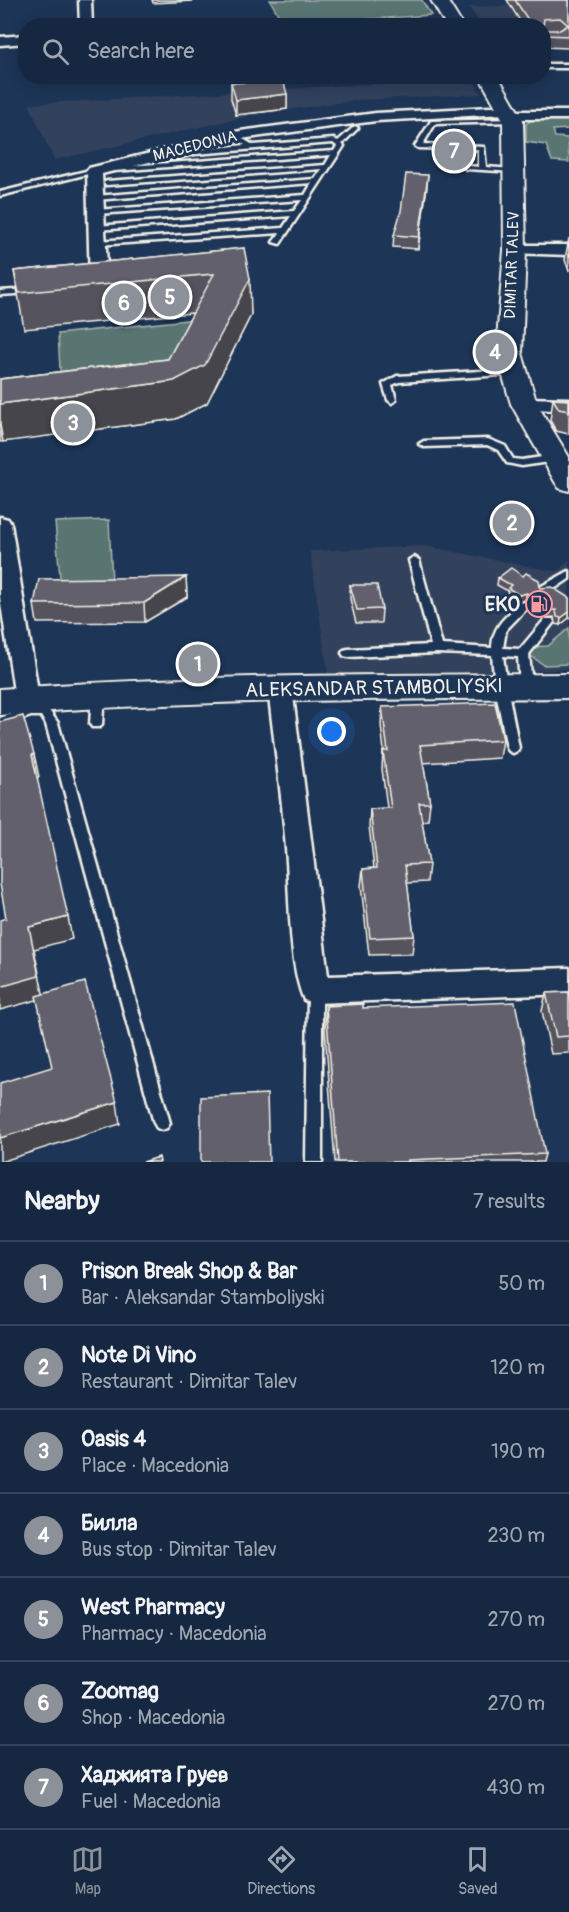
<!DOCTYPE html>
<meta charset="utf-8">
<style>
:root{--surface:#162841;--page:#1f3048;--text:#f1f3f6;--muted:#9ea6b1;--line:#35445a;--accent:#8c9099}
body{margin:0;font-family:Pangolin,sans-serif;background:var(--page);color:var(--text)}
.you{position:absolute;left:332px;top:732px;width:21px;height:21px;margin:-15px;border:4px solid #fff;border-radius:50%;background:#1a73e8;box-shadow:0 0 0 9px #1a73e833}
.badge{display:grid;place-items:center;width:39px;height:39px;border-radius:50%;background:var(--accent);color:#fff;font-size:20px;font-weight:700}
.pin{position:absolute;translate:-50% -50%;border:3px solid #fff;box-shadow:0 2px 6px #0006}
.list{margin:0;padding:0;list-style:none}
h2{display:flex;justify-content:space-between;align-items:center;height:78px;margin:0;padding:0 24px;font-size:26px}
h2 small{font-size:20px;font-weight:400;color:var(--muted)}
.list li{display:grid;grid-template-columns:39px 1fr auto;gap:18px;align-items:center;box-sizing:border-box;height:84px;padding:0 24px;border-top:2px solid var(--line)}
.list b{display:block;font-size:22px;white-space:nowrap}
.list p{margin:0;font-size:20px;white-space:nowrap;color:var(--muted)}
.list em{font-size:20px;font-style:normal;color:var(--muted)}
.icon{flex:none;width:33px;height:33px;fill:none;stroke:currentColor;stroke-width:2;stroke-linecap:round;stroke-linejoin:round}
.map{position:relative;flex:none;width:569px;height:1162px;overflow:hidden}
.search{position:absolute;background:var(--surface);box-shadow:0 3px 15px #0003;left:18px;right:18px;top:18px;height:66px;display:flex;align-items:center;gap:15px;box-sizing:border-box;padding:0 21px;border-radius:24px;color:var(--muted);font-size:22px}
.sheet{height:666px;background:var(--surface)}
nav{display:flex;justify-content:space-around;align-items:center;box-sizing:border-box;height:84px;border-top:2px solid var(--line);background:var(--surface);font-size:16px;color:var(--muted)}
nav a{display:grid;justify-items:center;gap:3px}
nav .on{color:var(--accent)}
.map>svg:first-child{display:block}
.built{fill:#32425d}
.green{fill:#597572;stroke:#a6b3ad;stroke-width:1.5}
.lines{fill:none;stroke-linecap:round;stroke-linejoin:round}
.lane-casing{stroke:#f4f1e8;stroke-width:5}
.street-casing{stroke:#f4f1e8;stroke-width:5}
.secondary-casing{stroke:#f4f1e8;stroke-width:4}
.lane{fill:#1d3557;fill-rule:evenodd}
.street{fill:#1d3557;fill-rule:evenodd}
.secondary{fill:#1d3557;fill-rule:evenodd}
.wall{fill:#54535d;stroke:#f4f1e8;stroke-width:1.5}
.shaded-wall{fill:#45444c;stroke:#f4f1e8;stroke-width:1.5}
.building{fill:#62616c;stroke:#f4f1e8;stroke-width:1.5}
.labels{text-anchor:middle;dominant-baseline:central;stroke-width:6;stroke-linejoin:round;paint-order:stroke}
.far-street-label{font-size:16px;fill:#f4f1e8;stroke:#1d3557}
.poi-label{font-size:20px;font-weight:bold;fill:#f4f1e8;stroke:#1d3557;text-anchor:end}
.street-label{font-size:20px;fill:#f4f1e8;stroke:#1d3557}
</style>
<div class="map">
<svg width="569" height="1162" viewBox="0 0 569 1162">
<rect width="100%" height="100%" fill="#1d3557"/>
<filter id="ink" filterUnits="userSpaceOnUse"><feTurbulence type="fractalNoise" baseFrequency=".0167" numOctaves="2"/><feDisplacementMap in="SourceGraphic" scale="12" xChannelSelector="R" yChannelSelector="G"/><feConvolveMatrix kernelMatrix="1 2 1 2 8 2 1 2 1" color-interpolation-filters="sRGB"/></filter>
<g filter="url(#ink)">
<path class="built" d="M569 4V22L482 25 469 7Z
M472 78 481 94 358 100 258 114 54 160 29 104Z
M425 546 557 572 569 560V669L329 680 310 551Z"/>
<path class="green" d="M270 0H422L431 15 284 25Z
M535 118 569 119V129L553 130 555 137 568 138 569 162 552 161 546 145 526 142V124Z
M197 319 163 389 62 404 58 334Z
M109 520 112 582 61 588 55 522Z
M569 628V664L544 665 528 654 531 647 548 646Z"/>
<g class="lines">
<defs>
<path id="lane" d="M544 64H569V68H544Z
M515 119V121L513 122 435 124 423 144 484 147 486 167 513 169 516 171 515 172 466 169 465 168 468 166 479 167V150L418 148 415 146 431 121Z
M355 126 358 128 342 144 344 146 280 244 273 242 280 233 97 245 93 243 97 241 283 228 291 216 97 230 93 228 97 226 294 211 302 200 96 214 92 212 96 210 305 195 312 183 95 200 91 198 95 196 315 179 322 169 107 185 103 183 107 181 325 165 331 155 114 171 111 169 114 167 334 151 337 146 333 143 195 154 152 163 149 161 195 150 245 145 233 137 232 136 235 134 253 145 334 139 338 141Z
M94 169 97 171 96 172 0 196V192Z
M29 289 33 291 32 293 0 295V291Z
M514 369 518 372 517 374 399 382 392 385 396 400 392 403 388 400 383 384 397 376Z
M488 439 505 446 513 459 522 460 555 455 560 458 555 461 522 466 507 463 498 450 487 445 424 447 419 444 424 441Z
M414 557 419 560 442 645 492 648C493 625 505 618 520 603L524 602 529 606 506 630 503 648 520 649 545 619H553L554 622 529 654 532 686 530 689H522L520 686 518 657 503 656 507 687 519 748 517 751 513 753 509 751 507 748 495 687 492 655 437 653 348 657 344 656 342 653 344 650 348 649 431 645 409 560Z
M569 571V579L548 593H540L539 590 540 587Z
M98 691 102 692 104 695 102 724 100 727H92L90 724 92 695 94 692Z
M28 701 32 702 35 708 48 709 58 723 170 1123 167 1128 162 1130 157 1128 154 1123 46 724 41 716H31L0 727V718L24 710 22 705 24 702Z
M315 984 320 986 322 990V1162H306L308 990 310 986Z"/>
<path id="street" d="M79 0H91L92 26H80Z
M26 35V43L0 45V37Z
M509 106 514 107 515 111H569V119H511L506 118 505 114 376 121 240 139 102 174 108 285 105 289H93L90 285 87 171 89 168 240 131 376 113Z
M515 245H569V255L509 253 507 250Z
M524 398 569 399V411L517 408 514 404 517 400Z
M0 517 8 519 11 524 39 698 36 704 27 707 18 704 15 698 0 597Z
M280 679 289 682 292 688 328 976 569 968V994L315 1003 304 1000C288 963 290 890 286 849 282 795 274 742 268 688L271 682Z"/>
<path id="secondary" d="M431 0H447L463 26H446Z
M479 76H498L523 120 526 250 522 353 537 404 569 457V491L559 488 555 482 511 404 496 353 504 250 503 120Z
M569 674V698C379 700 189 699 0 715V689C189 674 379 675 569 674Z"/>
</defs>
<use href="#lane" class="lane-casing"/>
<use href="#street" class="street-casing"/>
<use href="#secondary" class="secondary-casing"/>
<use href="#lane" class="lane"/>
<use href="#street" class="street"/>
<use href="#secondary" class="secondary"/>
</g>
<path class="wall" d="M152 0H193V1L153 3Z
M507 0H569V48L543 47V26H523Z
M231 83 287 94V109L236 115 231 99Z
M427 186 418 249 393 247 394 235Z
M569 238V271L565 260Z
M244 248 251 315 207 403 176 419 0 442V379L168 359 193 313 24 329 14 271Z
M553 399 569 400V434L556 431 550 420Z
M523 576 540 588 569 598V618L560 625 555 624 554 617 543 618 529 609 530 604 525 600 518 602 507 594 508 591 497 585 498 578Z
M186 577 187 597 145 622 37 623 34 604Z
M350 585 382 609 381 623H356L350 599Z
M382 707 503 740 500 758 423 763 430 803 428 820 422 821 429 864 427 882 407 883 414 936 412 954 369 955 361 886 363 869 374 868 369 826 370 809 387 808 382 769 383 751H384L381 725Z
M569 992V1053L551 1054 542 1011 546 993Z
M326 1006 363 1008 545 1154 543 1162H335L325 1030Z"/>
<path class="shaded-wall" d="M287 94V109L236 115V100Z
M428 175 427 186 418 249 419 237Z
M250 279 251 315 207 403 176 419 3 442 0 425V404L174 381Z
M186 577 187 597 145 622 144 603Z
M527 593 525 600 518 602 519 595Z
M569 612V618L560 625 561 618Z
M34 754 39 777 36 778 32 755Z
M68 917 72 939 34 949 44 998 0 1010V987L29 927Z
M117 1102 120 1124 0 1162V1138Z"/>
<path class="building" d="M515 0H569V36L543 35V28L546 30H560L568 25 560 18 544 19 543 26H532Z
M283 80 287 94 236 100 231 83Z
M406 174 428 175 419 237 394 235 401 211Z
M244 248 250 279 205 365 174 381 0 404V379L168 359 214 274 19 293 14 271Z
M553 399 569 400V411L559 409Z
M511 568 523 576 526 573 539 580 540 588 552 587 569 598V612L561 618 557 617 556 610 544 611 530 602 532 599 527 593 519 595 508 588 511 585 498 578Z
M186 577 144 603 34 604 39 579Z
M350 585H377L382 609 357 610Z
M495 703 503 740 420 745 430 803H419L429 864 405 865 414 936 370 938 363 869 377 868 370 809 391 808 383 751H388L382 707Z
M23 716 34 754 32 755 68 917 29 927 39 976 0 987V920L6 918 0 884V722Z
M85 982 117 1102 0 1138V1083L52 1067 36 996Z
M569 992V1036L556 1037 546 993Z
M515 1002 545 1154 408 1160V1162H338L326 1006 363 1004V1008Z
M267 1094 269 1162H201V1097Z
M159 1157 160 1162H143Z"/>
</g>
<defs>
<symbol id="fuel-ring" viewBox="-11 -11 22 22"><circle r="9.5" fill="#1d3557" stroke="#ff9aa2" stroke-width="1.5"/><path d="M-5.5-6h7V0h2V4h1.3V-2.5L3-4.5l.8-.8L6-3V5H2.5V1h-1V6h-7ZM-4.2-4.7v3.2H.2V-4.7Z" fill="#ff9aa2"/></symbol>
</defs>
<g fill-rule="evenodd">
<use href="#fuel-ring" x="524" y="589" width="30" height="30"/>
</g>
<g class="labels">
<g class="far-street-label">
<text transform="translate(195 146) rotate(-14)">MACEDONIA</text>
<text transform="translate(512 265) rotate(-88)">DIMITAR TALEV</text>
</g>
<g class="poi-label">
<text x="520" y="604">EKO</text>
</g>
<g class="street-label">
<text transform="translate(374 688) rotate(-1)">ALEKSANDAR STAMBOLIYSKI</text>
</g>
</g>
</svg>
<div class="you"></div>
<div class="pin badge" style="left:198px;top:664px">1</div>
<div class="pin badge" style="left:512px;top:523px">2</div>
<div class="pin badge" style="left:73px;top:423px">3</div>
<div class="pin badge" style="left:495px;top:352px">4</div>
<div class="pin badge" style="left:170px;top:297px">5</div>
<div class="pin badge" style="left:124px;top:303px">6</div>
<div class="pin badge" style="left:454px;top:151px">7</div>
<div class="search"><svg class="icon" aria-label="search" viewBox="0 0 24 24"><circle cx="10" cy="10" r="6"/><path d="M15 15l6 6"/></svg>Search here</div>
</div>
<section class="sheet">
<h2>Nearby<small>7 results</small></h2>
<ul class="list">
<li><span class="badge">1</span><div><b>Prison Break Shop &amp; Bar</b><p>Bar · Aleksandar Stamboliyski</p></div><em>50 m</em></li>
<li><span class="badge">2</span><div><b>Note Di Vino</b><p>Restaurant · Dimitar Talev</p></div><em>120 m</em></li>
<li><span class="badge">3</span><div><b>Oasis 4</b><p>Place · Macedonia</p></div><em>190 m</em></li>
<li><span class="badge">4</span><div><b>Билла</b><p>Bus stop · Dimitar Talev</p></div><em>230 m</em></li>
<li><span class="badge">5</span><div><b>West Pharmacy</b><p>Pharmacy · Macedonia</p></div><em>270 m</em></li>
<li><span class="badge">6</span><div><b>Zoomag</b><p>Shop · Macedonia</p></div><em>270 m</em></li>
<li><span class="badge">7</span><div><b>Хаджията Груев</b><p>Fuel · Macedonia</p></div><em>430 m</em></li>
</ul>
</section>
<nav>
<a class="on"><svg class="icon" aria-label="map" viewBox="0 0 24 24"><path d="M3 6l6-2 6 2 6-2v14l-6 2-6-2-6 2zM9 4v14M15 6v14"/></svg>Map</a>
<a><svg class="icon" aria-label="directions" viewBox="0 0 24 24"><path d="M12 3l9 9-9 9-9-9zM9 14v-3h6M13 9l2 2-2 2"/></svg>Directions</a>
<a><svg class="icon" aria-label="saved" viewBox="0 0 24 24"><path d="M7 4h10v16l-5-4-5 4z"/></svg>Saved</a>
</nav>
